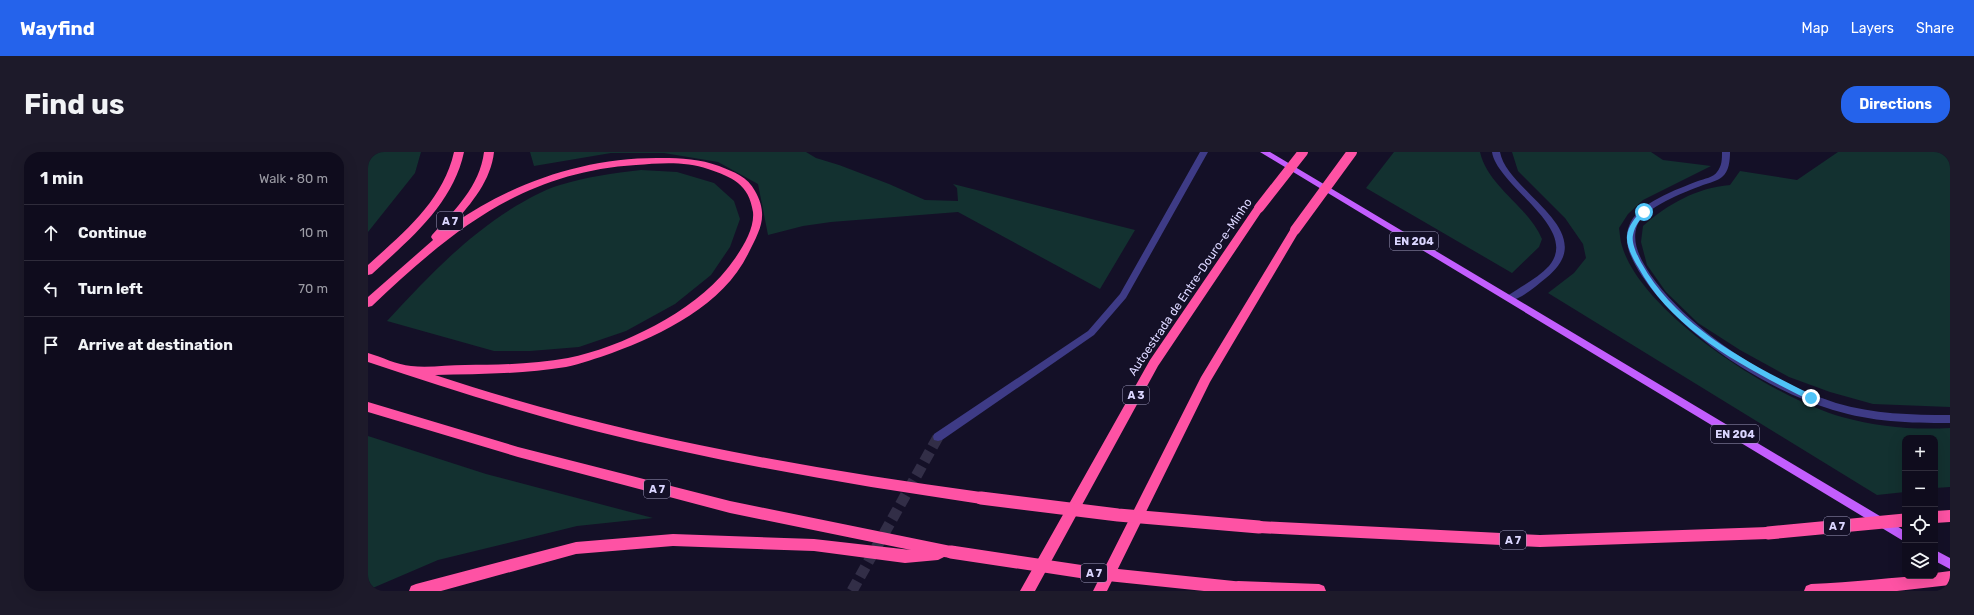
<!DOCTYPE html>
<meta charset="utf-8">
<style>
:root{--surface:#0f0c1d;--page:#1d1a2a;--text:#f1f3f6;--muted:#9b9ba4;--line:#2f2c3b;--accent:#2563eb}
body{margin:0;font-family:Rubik,sans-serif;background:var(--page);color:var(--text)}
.controls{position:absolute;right:12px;bottom:12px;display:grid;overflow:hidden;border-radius:8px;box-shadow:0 4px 16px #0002}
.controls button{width:36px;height:36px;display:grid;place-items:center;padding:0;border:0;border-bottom:1px solid var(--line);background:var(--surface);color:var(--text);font:20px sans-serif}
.stop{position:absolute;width:12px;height:12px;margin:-9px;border:3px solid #4fc3f7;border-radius:50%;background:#fff}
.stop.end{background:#4fc3f7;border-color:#fff;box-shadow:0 1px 4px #0008}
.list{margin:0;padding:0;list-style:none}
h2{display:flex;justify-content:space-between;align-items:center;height:52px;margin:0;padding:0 16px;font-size:17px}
h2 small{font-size:13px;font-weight:400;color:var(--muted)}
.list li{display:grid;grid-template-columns:26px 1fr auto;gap:12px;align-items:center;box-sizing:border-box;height:56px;padding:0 16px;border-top:1px solid var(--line)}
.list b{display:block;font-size:15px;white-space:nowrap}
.list em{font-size:13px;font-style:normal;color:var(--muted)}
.icon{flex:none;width:22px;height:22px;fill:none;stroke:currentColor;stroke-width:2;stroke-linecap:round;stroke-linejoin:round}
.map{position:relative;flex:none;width:1582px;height:439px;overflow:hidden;border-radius:16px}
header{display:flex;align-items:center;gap:24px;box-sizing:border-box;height:56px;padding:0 20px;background:var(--accent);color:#fff}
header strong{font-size:19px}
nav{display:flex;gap:22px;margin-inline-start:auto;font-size:14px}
.intro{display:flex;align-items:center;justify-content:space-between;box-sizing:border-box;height:96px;padding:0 24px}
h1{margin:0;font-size:28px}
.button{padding:10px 18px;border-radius:16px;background:var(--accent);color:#fff;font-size:14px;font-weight:700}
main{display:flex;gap:24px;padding:0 24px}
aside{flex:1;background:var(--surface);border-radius:16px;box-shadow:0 4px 16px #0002}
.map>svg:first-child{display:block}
.green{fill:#133130}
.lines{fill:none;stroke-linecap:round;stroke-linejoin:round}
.minor-tunnel{stroke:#322e47;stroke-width:11;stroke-dasharray:11 5.5;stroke-linecap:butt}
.minor{fill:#3e3b86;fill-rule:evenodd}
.major{fill:#c35efe;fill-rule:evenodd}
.highway{fill:#fe52a4;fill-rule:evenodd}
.highway-bridge-far1{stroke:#fe52a4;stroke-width:10}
.highway-bridge{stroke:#fe52a4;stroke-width:13}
.route{fill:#4fc3f7}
.labels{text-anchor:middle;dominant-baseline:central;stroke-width:3;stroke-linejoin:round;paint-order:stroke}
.shield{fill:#141027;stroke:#9f9bbe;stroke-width:1}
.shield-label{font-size:11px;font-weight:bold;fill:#dbd6ff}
.street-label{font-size:12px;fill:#dbd6ff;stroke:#141027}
</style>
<header>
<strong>Wayfind</strong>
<nav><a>Map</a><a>Layers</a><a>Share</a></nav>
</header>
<div class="intro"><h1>Find us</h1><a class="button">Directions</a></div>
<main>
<aside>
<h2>1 min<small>Walk · 80 m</small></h2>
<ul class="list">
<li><svg class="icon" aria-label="ahead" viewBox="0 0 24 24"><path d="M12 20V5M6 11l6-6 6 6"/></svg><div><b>Continue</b></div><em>10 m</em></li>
<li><svg class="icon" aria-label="left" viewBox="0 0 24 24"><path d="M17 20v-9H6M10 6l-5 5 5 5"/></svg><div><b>Turn left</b></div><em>70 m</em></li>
<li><svg class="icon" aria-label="arrive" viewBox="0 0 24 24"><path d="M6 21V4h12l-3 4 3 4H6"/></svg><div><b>Arrive at destination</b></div></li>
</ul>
</aside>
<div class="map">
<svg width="1582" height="439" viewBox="0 0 1582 439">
<rect width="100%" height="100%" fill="#141027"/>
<path class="green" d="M0 0H53L47 21 0 80Z
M162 0H438L448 6 471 13 521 32 557 48 590 49 589 36 585 32 767 78 732 137 590 60 463 70 435 74 400 83 390 32 350 10 296 1H243L166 14Z
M1026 0H1112C1120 35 1160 54 1174 87L1171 95 1144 121 998 36Z
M1144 0H1283L1295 8 1343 14 1275 48 1260 62 1251 76C1252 82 1252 88 1254 94 1274 162 1408 247 1474 265 1510 275 1545 278 1582 276V335L1567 336V286H1537V340L1509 343 1180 141 1206 121 1218 106 1215 92 1197 66 1150 19Z
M1470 0H1582V255L1505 252 1462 240 1421 225 1372 198 1330 171 1298 140 1279 113 1273 90 1275 74C1300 52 1328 36 1362 33L1372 19 1429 28Z
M273 18 309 20 346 31 366 49 372 67 362 95 343 123 307 152 258 179 211 195 162 199H126L19 169C58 127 94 88 143 57 158 48 175 38 192 33 218 25 245 21 273 18Z
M0 284 118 322 285 366 209 374 70 408 0 438Z"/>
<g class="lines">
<path class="minor-tunnel" d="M484 439 570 285"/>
<path class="minor" d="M832 0H840L758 146 726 183 574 288 570 289 566 288 565 285 566 282 720 179 752 142Z
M1124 0H1132C1139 41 1237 79 1178 126 1168 134 1155 146 1142 149L1139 148 1137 146 1139 144C1152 135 1170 126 1181 114 1213 76 1129 34 1124 0Z
M1354 0H1362C1362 8 1361 20 1354 25 1349 29 1341 31 1335 33 1317 40 1276 55 1269 74 1263 91 1273 108 1282 122 1322 179 1402 230 1468 251 1506 262 1543 263 1582 263V271C1540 271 1505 270 1465 258 1396 237 1315 184 1274 124 1265 110 1254 92 1261 74 1269 51 1310 37 1330 29 1336 27 1346 25 1349 20 1354 14 1354 7 1354 0Z"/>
<path class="major" d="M892 0H902L1537 379V390Z
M1567 398 1582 406V417L1567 409Z"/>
<path class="highway" d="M86 0H96C85 52 42 87 4 122L0 123V113C36 80 75 49 86 0Z
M116 0H126C123 28 104 51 85 72 145 30 219 5 293 6 314 6 332 7 351 14 366 20 380 25 387 39 401 64 392 78 380 102 355 153 295 182 244 201 229 206 213 212 198 215 155 222 110 222 67 223 244 282 429 315 613 340L618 342 620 346 618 350 613 352C483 333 355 311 227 279 150 259 75 235 0 210V201C14 205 29 213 43 214 60 216 80 213 97 213 130 213 168 212 200 206 254 195 325 160 359 117 370 103 387 79 385 60 381 32 364 25 340 17 318 9 291 11 268 13 155 20 83 79 4 154L0 155V145L65 88 63 85 64 83C86 59 112 34 116 0Z
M891 53 896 56 790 214 667 439H652L782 208 887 54Z
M927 75 932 78 842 230 739 439H725L833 225 922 78Z
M0 250 150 295 362 349 583 394 588 396 590 400 588 404 583 406 576 405 570 408 537 411 446 399 305 394 208 402 73 439H41L43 434 48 432 208 390 305 382 446 387 543 398 362 361 150 305 0 260Z
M1582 358V370L1567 371V359Z
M891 369 1172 383 1400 375 1405 377 1407 381 1405 385 1400 387 1172 395 891 381 886 379 884 375 886 371Z
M1582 419V433L1529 439H1436L1438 434 1443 432C1485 431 1526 424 1567 424V421Z
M870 429 951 432 956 434 958 439H864L863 436 865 431Z"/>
<path class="highway-bridge-far1" d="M891 56 935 0
M927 78 984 0"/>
<path class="highway-bridge" d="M613 346 750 363 891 375
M1400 381 1537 368
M583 400 716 420 870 436"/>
</g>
<path class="route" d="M1274 58 1278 60C1272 68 1267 73 1265 83 1263 91 1270 105 1274 112 1310 176 1382 212 1446 244V248H1441C1378 216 1305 180 1270 115 1265 107 1258 94 1259 84 1260 74 1267 66 1274 58Z"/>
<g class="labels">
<g class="shield">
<rect x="69" y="60" width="26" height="18" rx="3"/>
<rect x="1022" y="80" width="48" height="18" rx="3"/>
<rect x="755" y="234" width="26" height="18" rx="3"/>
<rect x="1343" y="273" width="48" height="18" rx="3"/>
<rect x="276" y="328" width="26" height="18" rx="3"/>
<rect x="1456" y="365" width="26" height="18" rx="3"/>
<rect x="1132" y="379" width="26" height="18" rx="3"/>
<rect x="713" y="412" width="26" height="18" rx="3"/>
</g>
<g class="shield-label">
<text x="82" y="69">A 7</text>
<text x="1046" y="89">EN 204</text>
<text x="768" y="243">A 3</text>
<text x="1367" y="282">EN 204</text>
<text x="289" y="337">A 7</text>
<text x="1469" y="374">A 7</text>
<text x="1145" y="388">A 7</text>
<text x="726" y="421">A 7</text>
</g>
<g class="street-label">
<text transform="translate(822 135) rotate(-56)">Autoestrada de Entre-Douro-e-Minho</text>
</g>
</g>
</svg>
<div class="controls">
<button>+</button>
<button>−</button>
<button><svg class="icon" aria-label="locate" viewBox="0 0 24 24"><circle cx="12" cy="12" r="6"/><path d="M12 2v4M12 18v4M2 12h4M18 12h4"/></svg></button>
<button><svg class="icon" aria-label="layers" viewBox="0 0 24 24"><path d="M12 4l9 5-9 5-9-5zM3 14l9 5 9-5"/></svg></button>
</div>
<div class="stop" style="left:1276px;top:60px"></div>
<div class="stop end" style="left:1443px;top:246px"></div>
</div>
</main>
